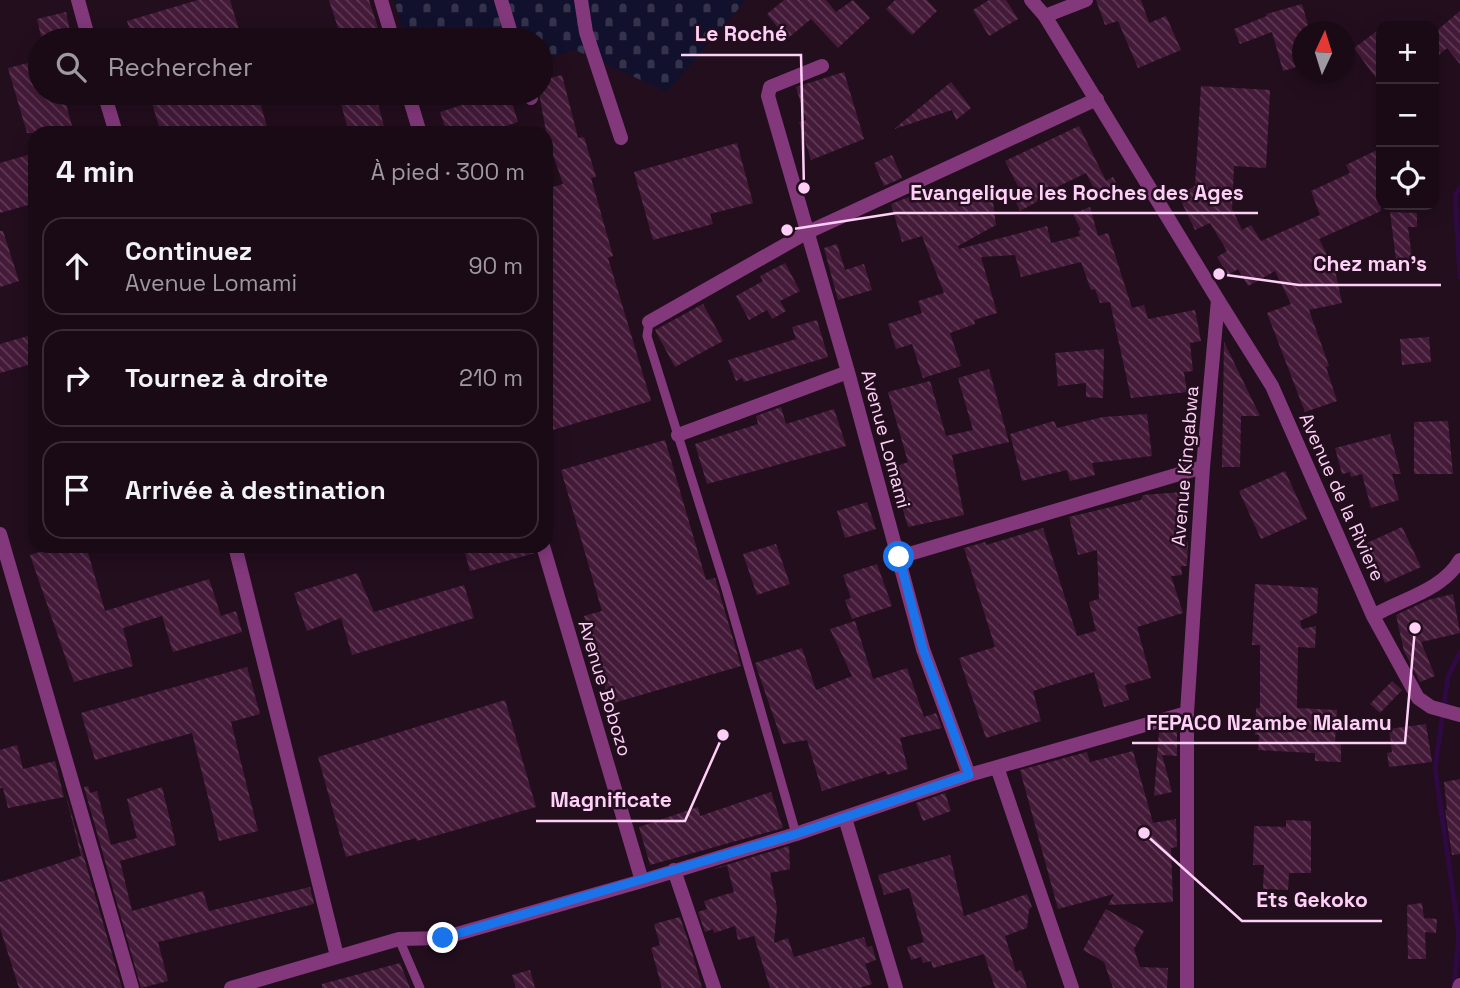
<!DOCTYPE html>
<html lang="fr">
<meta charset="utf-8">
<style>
:root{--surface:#1a0a16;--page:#23131f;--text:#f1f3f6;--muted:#9f9aa1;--line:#382b35}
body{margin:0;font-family:"Space Grotesk",sans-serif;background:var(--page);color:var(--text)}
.controls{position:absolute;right:21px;top:21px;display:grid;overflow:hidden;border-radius:14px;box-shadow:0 4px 18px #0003}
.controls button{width:63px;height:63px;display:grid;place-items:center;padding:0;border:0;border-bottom:2px solid var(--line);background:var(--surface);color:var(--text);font:35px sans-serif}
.compass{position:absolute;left:1292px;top:21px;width:63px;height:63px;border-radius:50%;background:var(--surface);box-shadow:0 4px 18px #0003;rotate:4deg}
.stop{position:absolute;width:21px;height:21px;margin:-16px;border:5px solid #1a73e8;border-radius:50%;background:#fff}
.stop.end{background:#1a73e8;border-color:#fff;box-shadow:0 2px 7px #0008}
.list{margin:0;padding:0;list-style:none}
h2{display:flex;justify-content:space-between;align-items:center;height:91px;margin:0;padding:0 28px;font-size:30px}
h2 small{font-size:23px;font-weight:400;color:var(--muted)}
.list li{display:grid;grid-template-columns:46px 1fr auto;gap:21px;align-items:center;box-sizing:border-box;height:98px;margin:0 14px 14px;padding:0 14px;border:2px solid var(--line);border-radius:21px}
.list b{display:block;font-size:26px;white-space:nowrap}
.list p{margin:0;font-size:23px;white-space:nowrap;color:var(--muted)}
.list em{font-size:23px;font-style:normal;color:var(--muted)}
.icon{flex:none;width:38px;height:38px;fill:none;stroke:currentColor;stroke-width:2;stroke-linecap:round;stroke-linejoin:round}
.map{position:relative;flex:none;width:1460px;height:988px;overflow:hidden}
.search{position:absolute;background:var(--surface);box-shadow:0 4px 18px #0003;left:28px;top:28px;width:525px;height:77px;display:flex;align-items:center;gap:18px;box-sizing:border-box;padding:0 24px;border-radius:38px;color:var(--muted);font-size:26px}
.panel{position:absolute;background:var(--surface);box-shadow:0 4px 18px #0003;left:28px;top:126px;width:525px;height:427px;border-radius:21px}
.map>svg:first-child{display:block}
.cemetery{fill:url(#cemetery-stones)}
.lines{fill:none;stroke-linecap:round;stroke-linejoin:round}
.stream{stroke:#2f0941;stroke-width:5}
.building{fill:url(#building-back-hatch)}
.service{stroke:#83387c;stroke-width:9}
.minor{stroke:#83387c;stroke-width:14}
.tertiary{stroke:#83387c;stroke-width:14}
.route{stroke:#1a73e8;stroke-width:9}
.labels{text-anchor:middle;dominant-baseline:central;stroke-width:5;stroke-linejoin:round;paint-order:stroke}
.street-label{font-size:19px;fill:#ffd0f7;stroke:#230e1e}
.leader{fill:none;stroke:#ffd0f7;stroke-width:2.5}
.callout-dot{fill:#ffd0f7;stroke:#230e1e;stroke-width:2.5}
.callout-label{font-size:21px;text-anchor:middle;font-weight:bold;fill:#ffd0f7;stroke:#230e1e;stroke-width:5;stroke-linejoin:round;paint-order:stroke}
</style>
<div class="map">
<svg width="1460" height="988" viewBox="0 0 1460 988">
<defs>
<pattern id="cemetery-stones" width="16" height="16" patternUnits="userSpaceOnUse" patternTransform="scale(1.75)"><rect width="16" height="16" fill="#11112d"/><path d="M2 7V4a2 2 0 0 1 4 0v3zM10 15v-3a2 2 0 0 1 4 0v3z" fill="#35334c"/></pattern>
<pattern id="building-back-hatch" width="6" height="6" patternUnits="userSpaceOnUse" patternTransform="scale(1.75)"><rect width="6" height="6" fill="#441a39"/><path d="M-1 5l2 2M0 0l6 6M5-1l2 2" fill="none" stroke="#603a56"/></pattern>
</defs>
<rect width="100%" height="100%" fill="#230e1e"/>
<path class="cemetery" d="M394 0H746L667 92 575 50 541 60V40H406Z"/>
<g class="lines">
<path class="stream" d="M1460 188 1455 195 1460 277
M1454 986 1459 935 1435 768 1448 677 1460 652"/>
</g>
<path class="building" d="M198 0H230L242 40H133L127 21Z
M329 0H369L382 40H342Z
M784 0H826L836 12 853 0 870 18 838 48 811 19 787 39 767 14Z
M895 0H927L937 11 912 35 886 9Z
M989 0H1006L1018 19 989 36 973 10Z
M1096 0H1141L1149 23 1166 16 1181 50 1138 68 1118 21 1105 25Z
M1302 4 1310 32H1303V65L1283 71 1272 32 1240 44 1234 29 1267 16 1266 14Z
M1460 11V64L1447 48 1434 59V33Z
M66 12 72 40H42L37 19Z
M1381 28V85L1354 48Z
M40 60V93H63L74 133H27L8 68Z
M844 72 864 139 811 160 799 122 806 120 796 87Z
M562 75 578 138 584 137 596 177 591 178 613 256 608 258 651 401 546 432V189L563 184 547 137 539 93 541 80Z
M951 82 971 108 956 120 952 110 894 129Z
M1201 86 1270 90 1266 168 1234 166 1232 209 1242 230 1251 225 1261 241 1320 215 1311 191 1350 173 1346 165 1381 148V211L1319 239 1335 270 1342 303 1309 310 1329 366 1326 367 1337 401 1305 412 1267 313 1291 304 1275 271 1248 286 1238 269 1228 275 1217 257 1227 251 1210 223 1195 230 1178 195 1195 186Z
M149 93H257L269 133H161Z
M338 93H375L385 130 349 133Z
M500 93H509L518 122 485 133H447L440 112Z
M1079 126 1106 181 1113 177 1121 192 1101 202 1086 173 1051 190 1060 189 1020 211 1012 193 1021 192 1005 161Z
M737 143 753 203 710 214 713 224 653 240 634 172Z
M35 153V203L0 213V163Z
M892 155 902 178 884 186 874 163Z
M927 190 930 201 992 195 996 225 958 246 959 249 1047 226 1051 243 1080 236 1078 231 1081 230 1073 214 1090 207 1098 236 1108 233 1132 308 1144 305 1148 319 1195 310 1201 341 1190 343 1193 371 1184 372 1187 392 1131 398 1110 302 1100 303 1095 289 1091 290 1081 262 1021 277 1015 255 981 257 997 313 974 320 975 324 950 333 961 366 923 378 912 344 896 349 888 324 922 313 918 301 944 293 922 236 902 242 891 204Z
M1390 212 1417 213V227H1408L1413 266 1397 268Z
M0 231H3L19 281 0 287Z
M837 244 845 270 864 264 872 290 838 300 824 248Z
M785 263 800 291 780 301 786 311 772 319 767 310 749 320 736 296 763 281 760 276Z
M703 304 723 341 675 367 655 330Z
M817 320 828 357 744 382 742 378 736 381 728 360 796 339 792 327Z
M35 334V363L0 373V344Z
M1429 337 1431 362 1402 365 1400 339Z
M1224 342 1260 416H1241L1240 467H1222Z
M1104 349 1103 398 1086 397V383L1058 386 1055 353Z
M989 369 1009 442 952 455 964 515 908 527 898 493 903 491 894 467 908 462 888 392 930 381 946 436 973 430 958 378Z
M781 407 786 424 834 409 846 446 707 484 695 444 758 424 756 416Z
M1147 414 1152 456 1092 463 1095 475 1070 481 1067 470 1022 481 1010 434 1054 421 1057 428 1103 417Z
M1448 421 1453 474H1414V422Z
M1390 434 1401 474H1392L1399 500 1371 508 1362 474 1351 477 1350 472 1342 474 1335 448Z
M665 440 706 580 715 578 741 666 610 704 584 616 602 611 561 470Z
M1285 471 1307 519 1261 539 1239 491Z
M1182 492 1185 542H1188L1187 566H1181L1182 575 1171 576 1183 613 1137 627 1151 678 1125 685 1129 700 1104 707 1094 672 1033 691 1041 721 986 738 959 658 995 647 964 548 985 542 986 545 1043 528 1077 636 1096 631 1089 602 1099 599 1097 550 1078 555 1069 517 1141 500 1143 495Z
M867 502 876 529 845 538 837 511Z
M1402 527 1421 567 1385 583 1367 543Z
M776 544 790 584 757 595 743 554Z
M61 546H86L105 611 209 579 221 616 236 611 242 632 173 652 162 616 123 628 133 666 74 682 30 555Z
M463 546H534L535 553 470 571Z
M877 564 892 606 852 619 845 600 851 598 843 575Z
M357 573 374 612 464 585 474 618 352 655 341 618 307 631 294 593Z
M1255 584 1318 588 1317 613 1300 621 1302 629 1316 626 1315 648 1298 647 1297 708 1337 710 1335 742H1341V762L1315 761V753L1258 750 1259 735H1255L1256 708H1260V645H1252Z
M1453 594 1460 633 1421 642 1435 676 1420 682 1404 651 1396 615 1428 600Z
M855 621 873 679 907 668 924 717 936 713 942 728 900 738 908 769 887 775 886 771 822 791 807 740 783 744 755 663 802 648 816 690 852 676 830 629Z
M247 667 260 714 231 722 258 831 219 841 192 733 95 760 81 713Z
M1392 681 1402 690 1380 713 1370 704Z
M505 700 536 807 417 841 416 838 346 857 318 757Z
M1426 724 1432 762 1389 767 1387 753 1392 752 1389 729Z
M1159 731 1177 732V756L1162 755 1172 792 1154 796Z
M17 745 23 769 55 761 64 797 8 808 3 788H0V750Z
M1133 751 1153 823 1176 819 1177 847 1171 848 1173 902 1108 905 1114 894 1058 909 1020 770 1087 752 1090 762Z
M1460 779V854L1452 855 1445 810H1447L1444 782Z
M88 786 90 793 97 791 111 845 137 838 127 799 162 787 176 845 120 861 132 911 203 891 209 911 310 887 314 904 158 942 168 981 141 988 84 787Z
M65 792 122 988H19L0 928V882L81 856Z
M771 792 783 828 650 865 639 827 698 807 700 816Z
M945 793 951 811 923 821 916 803Z
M1286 820 1311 821V873H1289L1288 890 1263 889 1264 865H1253L1254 826 1286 827Z
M789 846 790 869 770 873 777 908 774 943 788 938 794 957 864 937 867 947 872 946 876 960 865 964 872 984 859 988H770L754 936 738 940 735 926 714 933 713 929 705 932 698 912 707 909 704 901 734 892 727 866 713 869Z
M950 855 964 916 1027 894 1032 907 1029 909 1027 928 1005 936 1016 972 1021 970 1027 988H995L984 954 933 968 931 961 923 963 921 957 911 960 907 947 924 942 909 888 884 895 878 875Z
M1422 903 1424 918 1437 919 1436 933 1425 932 1426 959H1408L1407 905Z
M1106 909 1144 931 1134 949 1140 967 1168 968 1167 988H1113L1104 962 1083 950Z
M680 917 692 952 702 988H662L651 948 660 945 654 924Z
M400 963 410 988H322V984Z
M530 970 535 988H516L512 975Z"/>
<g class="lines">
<path class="service" d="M649 322 647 336 726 589 796 834
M399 939 420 988"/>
<path class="minor" d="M78 0 89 40
M381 0 393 40
M501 0 513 40
M581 0 586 32 621 138
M1045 16 1086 0
M822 66 770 87 768 96 848 372 923 649 969 775
M104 93 116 133
M408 93 420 133
M529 93 531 98
M1218 300 1272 386 1373 616 1418 698 1431 707 1460 715
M649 322 806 233 1097 99
M678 435 848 372
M0 534 132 988
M235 546 337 956
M543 546 642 881
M899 557 1203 467
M1373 616C1402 599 1443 590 1460 560
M997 767 1072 988
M845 818 896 988
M674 870 714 988
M231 988 399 939 443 938 642 881 796 834 969 775 1187 713
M1459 988 1460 985"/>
<path class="tertiary" d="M1031 0 1045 16 1218 300 1203 467 1187 713V988"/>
</g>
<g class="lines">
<path class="route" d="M443 938 796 834 969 775 923 649 899 557"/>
</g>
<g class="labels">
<g class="street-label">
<text transform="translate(886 439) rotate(75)">Avenue Lomami</text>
<text transform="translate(1185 466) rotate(-85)">Avenue Kingabwa</text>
<text transform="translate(1342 497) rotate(66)">Avenue de la Riviere</text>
<text transform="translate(605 688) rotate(73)">Avenue Bobozo</text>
</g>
</g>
<path class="leader" d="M804 188L801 55H681M787 230L896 213H1258M1219 274L1299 285H1441M1415 628L1405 743H1132M723 735L685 821H536M1144 833L1242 921H1382"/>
<g class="callout-dot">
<circle cx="804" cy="188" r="7"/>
<circle cx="787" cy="230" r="7"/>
<circle cx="1219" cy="274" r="7"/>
<circle cx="1415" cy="628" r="7"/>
<circle cx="723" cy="735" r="7"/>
<circle cx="1144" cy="833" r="7"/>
</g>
<g class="callout-label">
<text x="741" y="41">Le Roché</text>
<text x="1077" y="200">Evangelique les Roches des Ages</text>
<text x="1370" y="271">Chez man's</text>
<text x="1269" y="730">FEPACO Nzambe Malamu</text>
<text x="611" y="807">Magnificate</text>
<text x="1312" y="907">Ets Gekoko</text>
</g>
</svg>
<div class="controls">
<button>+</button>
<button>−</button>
<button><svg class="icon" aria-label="locate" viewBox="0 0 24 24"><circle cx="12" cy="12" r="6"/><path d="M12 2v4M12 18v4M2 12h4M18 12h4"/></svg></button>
</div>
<svg class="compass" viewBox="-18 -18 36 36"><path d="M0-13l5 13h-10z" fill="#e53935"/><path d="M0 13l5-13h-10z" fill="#9f9aa1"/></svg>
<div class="stop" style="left:899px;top:557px"></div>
<div class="stop end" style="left:443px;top:938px"></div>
<div class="search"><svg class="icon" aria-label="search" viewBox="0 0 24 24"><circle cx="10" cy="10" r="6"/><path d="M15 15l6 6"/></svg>Rechercher</div>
<section class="panel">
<h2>4 min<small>À pied · 300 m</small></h2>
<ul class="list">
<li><svg class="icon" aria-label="ahead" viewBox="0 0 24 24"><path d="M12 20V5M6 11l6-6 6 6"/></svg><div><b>Continuez</b><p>Avenue Lomami</p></div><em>90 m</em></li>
<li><svg class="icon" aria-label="right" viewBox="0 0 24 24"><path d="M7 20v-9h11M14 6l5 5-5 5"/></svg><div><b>Tournez à droite</b></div><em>210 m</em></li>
<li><svg class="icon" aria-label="arrive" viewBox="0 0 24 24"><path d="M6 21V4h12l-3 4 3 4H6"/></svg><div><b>Arrivée à destination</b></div></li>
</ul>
</section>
</div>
